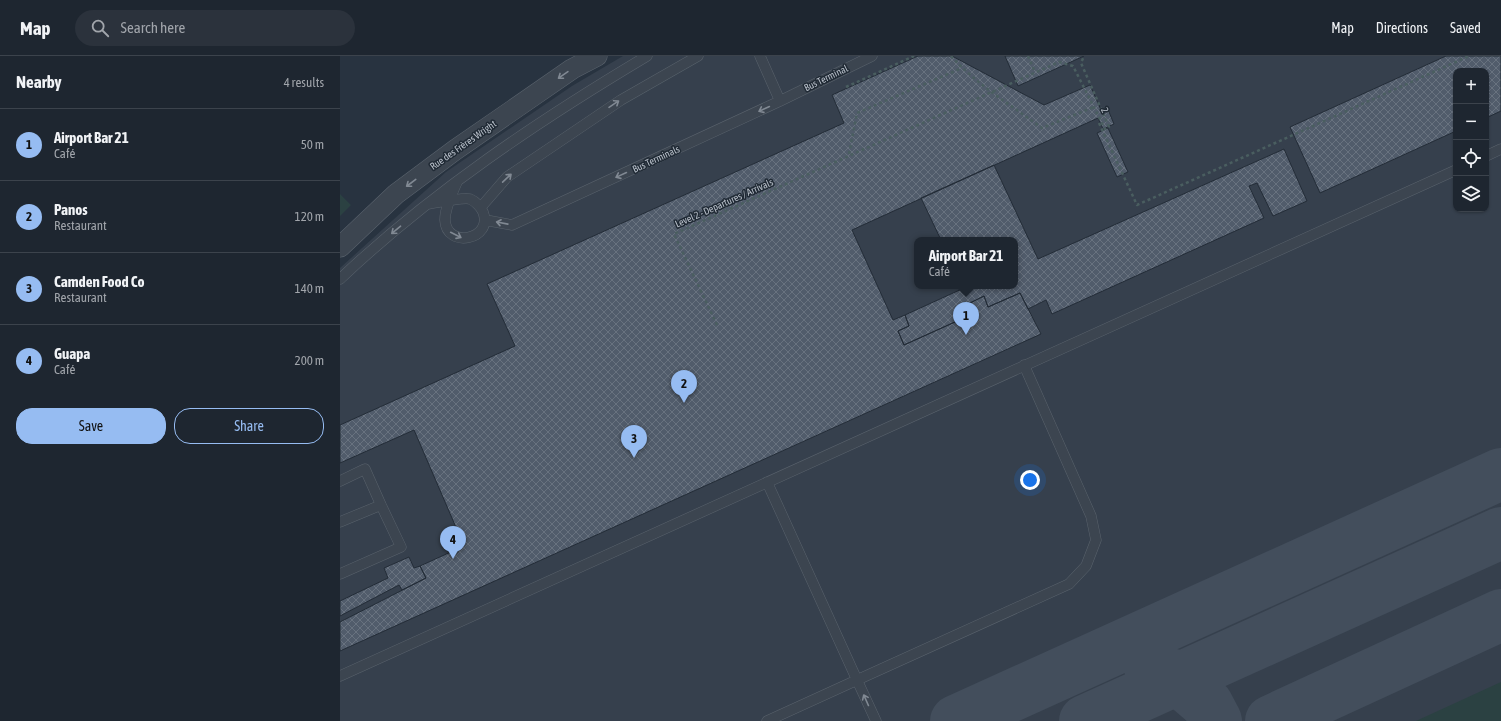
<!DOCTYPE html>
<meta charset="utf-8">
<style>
:root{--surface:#1e2630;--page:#2b323c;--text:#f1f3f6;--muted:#a1a5ab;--line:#3c434c;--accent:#96bcf2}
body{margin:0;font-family:"Asap Condensed",sans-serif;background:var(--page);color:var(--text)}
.controls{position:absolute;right:12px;top:12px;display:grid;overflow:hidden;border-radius:8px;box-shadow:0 1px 3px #0004}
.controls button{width:36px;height:36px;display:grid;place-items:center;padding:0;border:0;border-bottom:1px solid var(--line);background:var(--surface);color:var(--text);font:20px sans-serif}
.you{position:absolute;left:690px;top:424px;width:14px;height:14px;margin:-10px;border:3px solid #fff;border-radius:50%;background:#1a73e8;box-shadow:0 0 0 6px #1a73e833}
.badge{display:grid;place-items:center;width:26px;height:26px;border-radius:50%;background:var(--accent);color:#111;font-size:13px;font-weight:700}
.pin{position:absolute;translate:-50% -33px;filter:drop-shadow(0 1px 2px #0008)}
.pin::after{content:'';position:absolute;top:21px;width:14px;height:12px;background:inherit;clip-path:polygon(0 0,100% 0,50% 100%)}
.popup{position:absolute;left:574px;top:181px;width:104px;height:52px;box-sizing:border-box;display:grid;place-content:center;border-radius:8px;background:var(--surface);filter:drop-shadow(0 1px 3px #0005);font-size:13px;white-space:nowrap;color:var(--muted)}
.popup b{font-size:15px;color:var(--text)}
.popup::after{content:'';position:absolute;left:50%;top:100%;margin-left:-8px;border:8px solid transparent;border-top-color:var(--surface)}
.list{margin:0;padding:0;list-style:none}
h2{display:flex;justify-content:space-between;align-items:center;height:52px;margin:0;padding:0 16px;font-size:17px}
h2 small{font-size:13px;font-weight:400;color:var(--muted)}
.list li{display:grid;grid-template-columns:26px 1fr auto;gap:12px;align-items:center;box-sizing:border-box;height:72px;padding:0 16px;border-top:1px solid var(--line)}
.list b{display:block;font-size:15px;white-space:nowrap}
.list p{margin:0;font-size:13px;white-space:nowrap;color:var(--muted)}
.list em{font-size:13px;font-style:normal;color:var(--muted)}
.actions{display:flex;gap:8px;padding:12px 16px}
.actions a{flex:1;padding:9px 0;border:1px solid var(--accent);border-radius:16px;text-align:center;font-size:14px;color:var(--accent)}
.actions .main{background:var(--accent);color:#111}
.icon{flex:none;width:22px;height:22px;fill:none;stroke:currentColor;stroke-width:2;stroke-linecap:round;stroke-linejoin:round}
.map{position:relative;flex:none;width:1161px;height:665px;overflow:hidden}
header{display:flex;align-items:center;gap:24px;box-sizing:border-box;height:56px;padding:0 20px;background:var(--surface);border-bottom:1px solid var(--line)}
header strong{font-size:19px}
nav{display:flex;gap:22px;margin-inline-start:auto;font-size:14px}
.search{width:280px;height:36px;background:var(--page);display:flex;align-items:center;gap:10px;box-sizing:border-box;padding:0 14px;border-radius:22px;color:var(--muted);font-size:15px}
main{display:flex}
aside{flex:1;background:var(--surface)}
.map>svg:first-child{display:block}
.airport{fill:#36404d;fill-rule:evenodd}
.grass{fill:#2b4142}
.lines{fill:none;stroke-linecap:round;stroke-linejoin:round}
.taxiway{stroke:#434e5c;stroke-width:52}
.building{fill:url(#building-cross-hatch);stroke:#232c37}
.lane-casing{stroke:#5a636d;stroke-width:11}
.street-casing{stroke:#5a636d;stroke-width:21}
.path{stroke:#4a5e60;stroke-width:2.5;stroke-dasharray:3 3;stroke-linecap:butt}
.lane{stroke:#3c4550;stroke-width:10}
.street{stroke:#3c4550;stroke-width:20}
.oneway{stroke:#818993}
.labels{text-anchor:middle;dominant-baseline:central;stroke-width:3;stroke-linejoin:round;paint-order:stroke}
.street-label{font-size:10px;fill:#b9c0ca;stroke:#202a35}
</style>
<header>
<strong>Map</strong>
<div class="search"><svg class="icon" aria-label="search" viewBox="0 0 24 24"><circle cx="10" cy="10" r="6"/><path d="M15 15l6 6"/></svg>Search here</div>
<nav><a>Map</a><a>Directions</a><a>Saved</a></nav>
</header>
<main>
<aside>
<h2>Nearby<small>4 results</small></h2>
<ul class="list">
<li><span class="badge">1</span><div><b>Airport Bar 21</b><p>Café</p></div><em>50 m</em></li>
<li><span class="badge">2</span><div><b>Panos</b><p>Restaurant</p></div><em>120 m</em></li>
<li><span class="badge">3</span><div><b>Camden Food Co</b><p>Restaurant</p></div><em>140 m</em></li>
<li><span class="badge">4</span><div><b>Guapa</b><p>Café</p></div><em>200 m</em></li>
</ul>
<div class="actions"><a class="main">Save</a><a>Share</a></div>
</aside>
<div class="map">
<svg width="1161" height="665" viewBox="0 0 1161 665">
<defs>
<pattern id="building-cross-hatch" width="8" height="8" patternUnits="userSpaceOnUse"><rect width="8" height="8" fill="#515c6b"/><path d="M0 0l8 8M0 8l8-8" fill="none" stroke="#68727f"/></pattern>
</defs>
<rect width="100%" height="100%" fill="#283340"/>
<path class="airport" d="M283 0H1161V665H0V212L106 116 232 30ZM1116 15H1146V153H1116ZM577 184H675V230H577Z"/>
<path class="grass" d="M0 138 11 149 0 160Z
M1161 626V665H1076Z"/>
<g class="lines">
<path class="taxiway" d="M810 611 833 619 867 648 876 665
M616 665 1161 418
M745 665 1161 477
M931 665 1161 559"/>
</g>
<path class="building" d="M578 0H612L704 49 750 29 761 54 767 51 774 68 763 73 758 62 512 174 553 264 565 259 569 270 558 275 564 289 626 261 622 251 644 240 648 251 680 237 701 278 0 595V566L86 522 80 510 124 490 74 374 0 407V369L175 290 147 228 504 67 492 39Z
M665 0H744L678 30Z
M1106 0H1161V55L1146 62V15H1116V75L980 137 950 71Z
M768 72 788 116 777 121 757 77Z
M944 93 967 145 933 160 917 127 909 130 924 162 712 258 706 244 688 253 680 237 648 251 644 240 622 251 626 261 564 289 558 275 569 270 565 259 624 232 623 230H675V184H601L581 142 654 109 698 203Z
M69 501 74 512 80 510 86 522 62 534 59 529 0 560V545L48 522 44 512Z"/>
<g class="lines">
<defs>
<path id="lane" d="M440 45 532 0
M1146 100 1161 93
M88 148C96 147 123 141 130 143 135 145 141 151 143 156 154 184 106 193 105 164 105 151 112 138 117 126
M141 151 167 121 281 44 358 0
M145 164 172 169 440 45 420 0
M0 223C92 136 198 65 307 0
M0 425 25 413 41 449
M0 466 41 449 61 491 0 518
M0 620 1116 114
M427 665 517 624 427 426
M536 665 517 624 729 528 746 510 756 484 751 460 684 309"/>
<path id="street" d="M0 191 56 138 115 94 232 13 257 0"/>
</defs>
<use href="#lane" class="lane-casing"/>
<use href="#street" class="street-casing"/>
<path class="path" d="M611 0C637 29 671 49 702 72L754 51
M688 0 695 16
M506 31 574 0
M759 67 797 149 1129 0
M509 98 517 57 622 12
M377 269 334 178 719 6 733 10 765 73 769 71 741 7 744 0"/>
<use href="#lane" class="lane"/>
<use href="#street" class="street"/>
</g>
<defs><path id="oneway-shaft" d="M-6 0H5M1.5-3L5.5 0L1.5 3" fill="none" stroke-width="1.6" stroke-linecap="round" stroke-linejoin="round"/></defs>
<g class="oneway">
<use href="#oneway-shaft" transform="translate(223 19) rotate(145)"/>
<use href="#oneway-shaft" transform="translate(274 48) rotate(-34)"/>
<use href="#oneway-shaft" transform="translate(424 53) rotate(155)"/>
<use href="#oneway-shaft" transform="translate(281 119) rotate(155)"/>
<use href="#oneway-shaft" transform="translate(167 122) rotate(-43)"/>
<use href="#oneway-shaft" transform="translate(71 127) rotate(143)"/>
<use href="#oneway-shaft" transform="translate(162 167) rotate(-169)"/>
<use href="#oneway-shaft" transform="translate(56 174) rotate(140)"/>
<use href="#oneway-shaft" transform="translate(116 179) rotate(27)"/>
<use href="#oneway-shaft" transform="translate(526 644) rotate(-114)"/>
</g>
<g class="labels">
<g class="street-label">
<text transform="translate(486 22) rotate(-26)">Bus Terminal</text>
<text transform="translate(765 54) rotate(64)">2</text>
<text transform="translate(123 89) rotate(-35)">Rue des Frères Wright</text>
<text transform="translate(316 103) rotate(-25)">Bus Terminals</text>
<text transform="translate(384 147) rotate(-24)">Level 2 - Departures / Arrivals</text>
</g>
</g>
</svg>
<div class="controls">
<button>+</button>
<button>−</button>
<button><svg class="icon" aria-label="locate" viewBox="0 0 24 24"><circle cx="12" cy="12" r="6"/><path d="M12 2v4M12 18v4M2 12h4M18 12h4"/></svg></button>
<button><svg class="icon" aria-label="layers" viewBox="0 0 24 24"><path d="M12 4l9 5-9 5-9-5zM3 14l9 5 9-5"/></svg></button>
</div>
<div class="you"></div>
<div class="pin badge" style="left:626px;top:279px">1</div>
<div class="popup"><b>Airport Bar 21</b>Café</div>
<div class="pin badge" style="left:344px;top:347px">2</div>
<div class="pin badge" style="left:294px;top:402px">3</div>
<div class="pin badge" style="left:113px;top:503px">4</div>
</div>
</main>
